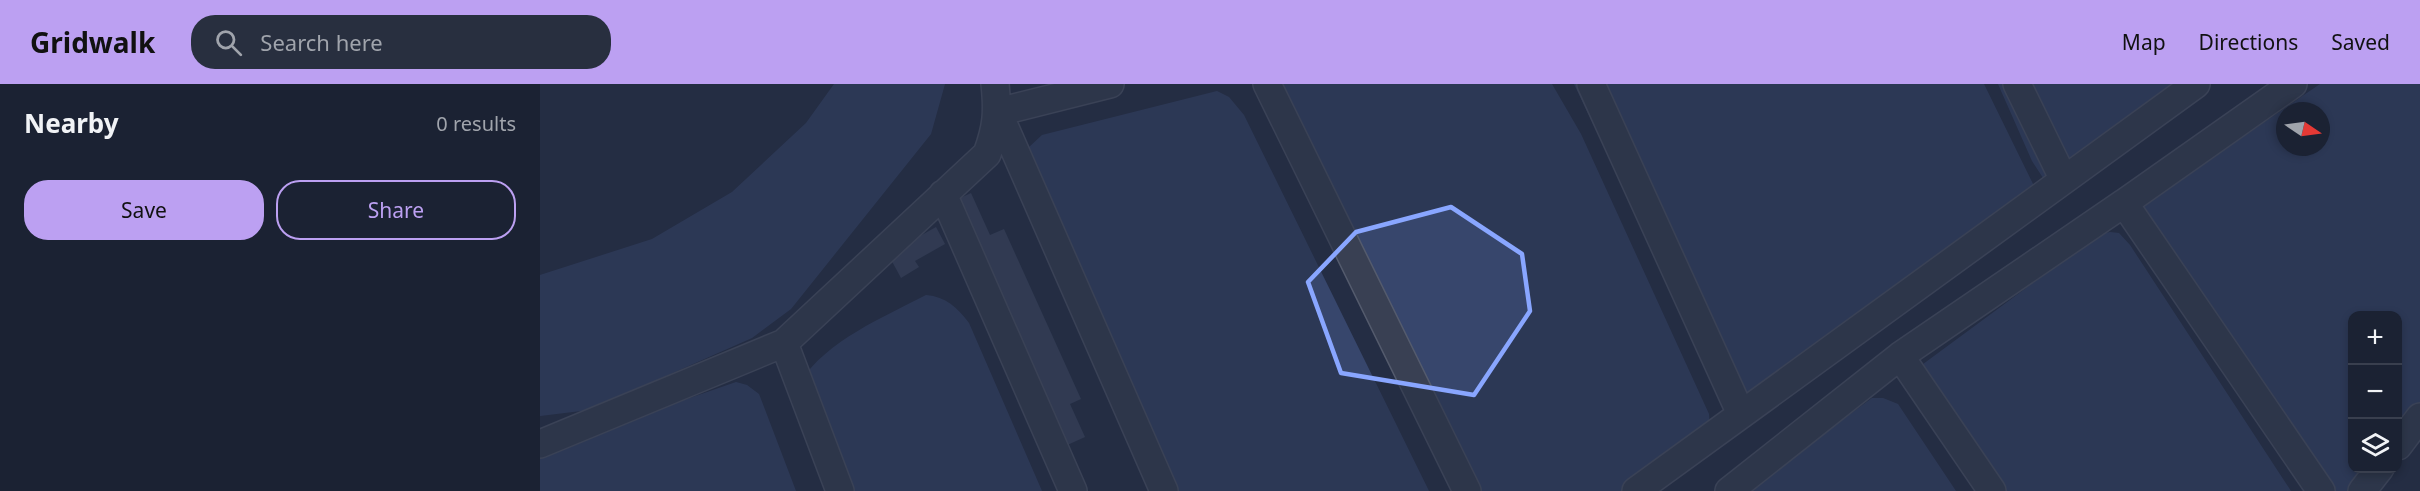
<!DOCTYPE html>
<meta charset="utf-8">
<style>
:root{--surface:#1b2233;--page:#282f3f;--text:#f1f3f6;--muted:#a0a4ac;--line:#393f4e;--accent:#bca0f2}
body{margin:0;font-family:"Noto Sans",sans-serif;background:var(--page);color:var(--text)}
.controls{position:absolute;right:18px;bottom:18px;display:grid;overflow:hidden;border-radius:12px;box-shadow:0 3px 9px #0003}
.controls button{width:54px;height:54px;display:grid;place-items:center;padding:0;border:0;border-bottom:2px solid var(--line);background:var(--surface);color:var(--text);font:30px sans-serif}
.compass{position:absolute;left:1736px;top:18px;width:54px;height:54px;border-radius:50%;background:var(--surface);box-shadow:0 3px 9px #0003;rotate:103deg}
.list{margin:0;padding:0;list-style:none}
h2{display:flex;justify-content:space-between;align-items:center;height:78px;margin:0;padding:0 24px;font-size:26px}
h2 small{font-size:20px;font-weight:400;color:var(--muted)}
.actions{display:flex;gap:12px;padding:18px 24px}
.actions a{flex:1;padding:14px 0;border:2px solid var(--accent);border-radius:24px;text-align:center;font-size:21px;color:var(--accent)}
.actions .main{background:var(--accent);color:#111}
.icon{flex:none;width:33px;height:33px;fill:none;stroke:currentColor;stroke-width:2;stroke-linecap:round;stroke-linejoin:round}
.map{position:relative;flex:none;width:1880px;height:407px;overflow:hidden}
header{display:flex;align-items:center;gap:36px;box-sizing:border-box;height:84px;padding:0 30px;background:var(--accent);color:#111}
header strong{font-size:28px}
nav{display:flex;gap:33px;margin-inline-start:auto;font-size:21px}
.search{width:420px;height:54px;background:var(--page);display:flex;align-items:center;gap:15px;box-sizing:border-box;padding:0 21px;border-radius:24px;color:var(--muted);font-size:22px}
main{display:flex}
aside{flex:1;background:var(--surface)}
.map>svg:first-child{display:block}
.water{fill:#37466c;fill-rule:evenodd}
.building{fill:#404a64}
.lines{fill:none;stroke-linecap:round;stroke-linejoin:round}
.minor-casing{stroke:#545b6d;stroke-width:30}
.minor{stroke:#394053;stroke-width:27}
.marked{fill:none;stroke:#89a6ff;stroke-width:4.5;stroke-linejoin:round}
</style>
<header>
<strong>Gridwalk</strong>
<div class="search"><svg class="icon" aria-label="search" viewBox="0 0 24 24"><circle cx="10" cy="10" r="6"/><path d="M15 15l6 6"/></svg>Search here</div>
<nav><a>Map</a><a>Directions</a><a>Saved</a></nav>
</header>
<main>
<aside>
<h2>Nearby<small>0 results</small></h2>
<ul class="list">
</ul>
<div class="actions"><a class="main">Save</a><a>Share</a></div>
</aside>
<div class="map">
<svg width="1880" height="407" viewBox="0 0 1880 407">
<rect width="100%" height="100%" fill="#242d44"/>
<path class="water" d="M294 0H405L391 50 251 225 212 254 49 326 0 332V191L112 155 192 108 266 39Z
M738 0H1012L1041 50 1169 330 1170 345 1096 407H913Z
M1034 0H1444L1496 106 1218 325 1182 310Z
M1458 0H1664L1505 97 1492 77Z
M1780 0H1880V326L1858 355V231H1812V384L1835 385 1817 407H1764L1593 153 1598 125ZM1745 27H1781V63H1745Z
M677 7 689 13 704 31 889 407H619L487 65 502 51Z
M1570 148 1579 149 1590 161 1751 407H1436L1375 286 1558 151Z
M386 211C406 213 417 223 429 239L502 407H294L260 298C288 256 342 234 386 211Z
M196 298 207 301 219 310 256 407H0V366Z
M1332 314H1343L1358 320 1416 407H1206Z"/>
<path class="building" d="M431 109 450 151 464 145 541 315 530 320 545 353 514 367 403 122Z
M396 143 405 160 375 177 379 183 361 194 348 170Z"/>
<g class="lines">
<defs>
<path id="minor" d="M570 0 458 28 624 407
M727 0 927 407
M1051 0 1201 330
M1477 0 1524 96
M403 110 533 407
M1584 119 1753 0
M244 259 300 407
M0 360 244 259 447 70C457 43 458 28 455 0
M1858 362 1880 333
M1096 407 1656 0
M1189 407 1360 272
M1452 407 1360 272 1584 119 1781 407
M1822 407 1840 384"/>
</defs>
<use href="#minor" class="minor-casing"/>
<use href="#minor" class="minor"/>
</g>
<path d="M0 0H1880V407H0ZM911 123 982 170 990 227 934 311 801 289 768 198 816 148Z" fill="#242d44" fill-opacity=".55" fill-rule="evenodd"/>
<path class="marked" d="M911 123 982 170 990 227 934 311 801 289 768 198 816 148Z"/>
</svg>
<div class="controls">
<button>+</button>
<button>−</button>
<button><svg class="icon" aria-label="layers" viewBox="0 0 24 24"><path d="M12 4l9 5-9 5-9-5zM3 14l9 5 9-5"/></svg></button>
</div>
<svg class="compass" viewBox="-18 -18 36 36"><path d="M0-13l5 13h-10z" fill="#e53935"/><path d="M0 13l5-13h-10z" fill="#a0a4ac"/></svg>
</div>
</main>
